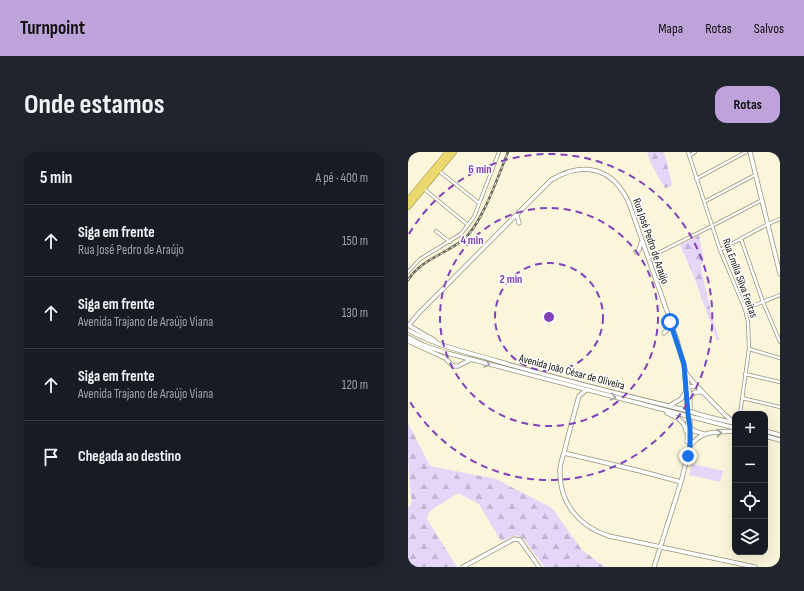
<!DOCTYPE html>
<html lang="pt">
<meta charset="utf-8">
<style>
:root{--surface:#171b24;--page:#20242c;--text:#f1f3f6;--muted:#9ea1a6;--line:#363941;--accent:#bea3da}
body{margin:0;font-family:"Sofia Sans Condensed",sans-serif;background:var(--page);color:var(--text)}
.controls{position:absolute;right:12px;bottom:12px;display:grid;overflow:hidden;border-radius:8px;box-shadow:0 4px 16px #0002}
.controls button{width:36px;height:36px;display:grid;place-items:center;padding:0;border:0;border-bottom:1px solid var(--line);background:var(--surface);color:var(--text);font:20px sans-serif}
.stop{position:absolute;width:12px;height:12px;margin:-9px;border:3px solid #1a73e8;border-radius:50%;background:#fff}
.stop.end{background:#1a73e8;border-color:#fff;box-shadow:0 1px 4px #0008}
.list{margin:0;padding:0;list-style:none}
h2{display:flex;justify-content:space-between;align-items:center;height:52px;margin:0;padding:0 16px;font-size:17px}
h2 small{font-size:13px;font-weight:400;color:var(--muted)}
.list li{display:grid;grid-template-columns:26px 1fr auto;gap:12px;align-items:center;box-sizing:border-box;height:72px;padding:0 16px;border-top:1px solid var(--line)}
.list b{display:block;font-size:15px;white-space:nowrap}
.list p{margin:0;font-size:13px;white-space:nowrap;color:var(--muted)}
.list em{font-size:13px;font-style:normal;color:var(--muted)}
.icon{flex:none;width:22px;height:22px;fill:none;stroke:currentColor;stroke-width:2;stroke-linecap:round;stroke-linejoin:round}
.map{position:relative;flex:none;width:372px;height:415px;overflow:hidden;border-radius:12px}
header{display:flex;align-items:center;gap:24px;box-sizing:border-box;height:56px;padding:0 20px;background:var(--accent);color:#111}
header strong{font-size:19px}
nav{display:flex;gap:22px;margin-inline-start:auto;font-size:14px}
.intro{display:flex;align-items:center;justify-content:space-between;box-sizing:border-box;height:96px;padding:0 24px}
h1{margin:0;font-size:28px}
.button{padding:10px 18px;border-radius:12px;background:var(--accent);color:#111;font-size:14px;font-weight:700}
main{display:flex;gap:24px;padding:0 24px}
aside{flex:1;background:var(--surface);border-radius:12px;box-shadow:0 4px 16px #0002}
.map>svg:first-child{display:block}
.green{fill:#e4d5f9}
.forest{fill:url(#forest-firs)}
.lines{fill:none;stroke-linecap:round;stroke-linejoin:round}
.street-casing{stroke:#97937a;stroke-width:4}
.secondary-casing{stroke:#97937a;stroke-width:5}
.highway-casing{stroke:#9f924b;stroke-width:6}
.street{stroke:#fff;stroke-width:2.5}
.secondary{stroke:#fff;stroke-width:3.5}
.highway{stroke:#ebd86f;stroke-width:5}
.rail-casing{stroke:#686656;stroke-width:2.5}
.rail{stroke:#fff;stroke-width:1;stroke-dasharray:3;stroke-linecap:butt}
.secondary-bridge-casing{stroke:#97937a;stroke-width:5;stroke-linecap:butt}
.secondary-bridge{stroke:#fff;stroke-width:3.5}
.oneway{stroke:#a09f9c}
.route{stroke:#1a73e8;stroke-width:5}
.ring{fill:none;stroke:#7f42b7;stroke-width:2;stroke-dasharray:7 5}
.labels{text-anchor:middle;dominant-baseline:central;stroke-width:3;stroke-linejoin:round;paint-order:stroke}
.street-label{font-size:11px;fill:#111007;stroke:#fff}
.centre{fill:#7f42b7;stroke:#fff;stroke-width:2}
.ring-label{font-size:12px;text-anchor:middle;font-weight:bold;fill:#7f42b7;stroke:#fff;stroke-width:3;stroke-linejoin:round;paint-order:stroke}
</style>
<header>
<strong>Turnpoint</strong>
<nav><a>Mapa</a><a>Rotas</a><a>Salvos</a></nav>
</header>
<div class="intro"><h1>Onde estamos</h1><a class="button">Rotas</a></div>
<main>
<aside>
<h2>5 min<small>A pé · 400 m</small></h2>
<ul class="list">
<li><svg class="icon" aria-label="ahead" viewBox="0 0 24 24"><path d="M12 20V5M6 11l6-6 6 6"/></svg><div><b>Siga em frente</b><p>Rua José Pedro de Araújo</p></div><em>150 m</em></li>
<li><svg class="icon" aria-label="ahead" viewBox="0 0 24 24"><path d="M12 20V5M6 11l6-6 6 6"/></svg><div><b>Siga em frente</b><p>Avenida Trajano de Araújo Viana</p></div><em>130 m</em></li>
<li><svg class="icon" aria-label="ahead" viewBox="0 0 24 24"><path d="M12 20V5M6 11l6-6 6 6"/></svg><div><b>Siga em frente</b><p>Avenida Trajano de Araújo Viana</p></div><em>120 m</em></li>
<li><svg class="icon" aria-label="arrive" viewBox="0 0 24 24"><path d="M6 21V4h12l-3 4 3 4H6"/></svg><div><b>Chegada ao destino</b></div></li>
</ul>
</aside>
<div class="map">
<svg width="372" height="415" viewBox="0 0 372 415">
<defs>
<pattern id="forest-firs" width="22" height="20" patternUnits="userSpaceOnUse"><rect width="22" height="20" fill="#e4d5f9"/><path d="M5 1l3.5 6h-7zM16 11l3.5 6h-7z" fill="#c3b6d4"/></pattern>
</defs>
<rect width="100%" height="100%" fill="#fbf6db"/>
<path class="green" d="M284 312 315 319 312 330 281 323Z"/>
<path class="forest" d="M239 0H256L264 32 262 35 257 36 243 12Z
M291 83 296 108 293 113 294 121 305 168 311 187 309 189 286 125 272 93Z
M0 271 22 314 88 327 144 356 174 398 197 415H136L116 387 108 383 93 389 71 352 50 341 22 359 19 367 49 415H0V356L4 350C0 327 0 295 0 271Z"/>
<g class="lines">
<defs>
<path id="street" d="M280 0 312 98 337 157 340 170 341 197 332 262
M368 0 372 6
M281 4 287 0
M31 19 71 51
M288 27 338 0
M16 37 60 73
M296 50 347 23
M28 79 42 90
M333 87 355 150 372 190
M312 98 360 72 372 67
M240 106 304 74 354 48
M0 120 12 107 53 82 66 65 91 0
M337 157 372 143
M341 197 372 206
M337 222 372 230
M334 246 372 255"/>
<path id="secondary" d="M342 0 372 122
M109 63 111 71
M228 100 231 98 233 91
M0 173 26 188 29 191
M1 173 10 162 143 28C176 8 205 16 221 51L268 185 278 221 285 230 317 263 327 271
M0 178C28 194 59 200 89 209 150 227 211 242 273 257
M256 181 261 176 262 171
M0 185 15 193 39 201 272 262
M0 189 37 206 45 214H50L62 208
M277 224 280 262
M178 238 171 244C166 262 161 280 157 297 155 305 151 314 152 321 152 352 172 375 201 384L347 415
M282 244 287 240H294
M261 254 273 247 281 235 288 234
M259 261C268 265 276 268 278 279
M297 264 326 271
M296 268 327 276
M282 275 286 279 296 282
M357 279 372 283
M357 284 372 288
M279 290 280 270
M282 294C295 277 308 281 327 279
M156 301 232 319 273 330
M55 415 106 387 112 388 131 415
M246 415 273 330 282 294V245L278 222"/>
<path id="highway" d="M0 48 40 0
M0 55 46 0"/>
</defs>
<use href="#street" class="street-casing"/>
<use href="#secondary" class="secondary-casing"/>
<use href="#highway" class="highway-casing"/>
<use href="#street" class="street"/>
<use href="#secondary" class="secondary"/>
<use href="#highway" class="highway"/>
<defs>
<path id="rail" d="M0 128C14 107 38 102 56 87 75 70 90 24 100 0"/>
</defs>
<use href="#rail" class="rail-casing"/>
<use href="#rail" class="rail"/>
<defs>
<path id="secondary-bridge" d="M273 257 297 264
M272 262 296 268"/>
</defs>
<use href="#secondary-bridge" class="secondary-bridge-casing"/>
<use href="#secondary-bridge" class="secondary-bridge"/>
</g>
<defs><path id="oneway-chevron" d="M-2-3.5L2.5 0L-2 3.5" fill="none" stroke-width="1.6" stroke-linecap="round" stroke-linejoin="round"/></defs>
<g class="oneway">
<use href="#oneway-chevron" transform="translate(79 212) rotate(14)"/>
<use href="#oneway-chevron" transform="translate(205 245) rotate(14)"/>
<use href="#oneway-chevron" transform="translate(311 281) rotate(-5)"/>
</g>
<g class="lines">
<path class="route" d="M262 170 276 212 280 262 282 276V294L280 304"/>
</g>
<g class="ring">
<circle cx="141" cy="165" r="54"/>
<circle cx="141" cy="165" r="109"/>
<path d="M1 82A163 163 0 1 1 1 248"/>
</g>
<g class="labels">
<g class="street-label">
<text transform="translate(243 89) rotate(71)">Rua José Pedro de Araújo</text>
<text transform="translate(332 126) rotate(70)">Rua Emília Silva Freitas</text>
<text transform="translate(164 220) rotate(15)">Avenida João César de Oliveira</text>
</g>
</g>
<circle cx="141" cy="165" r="6" class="centre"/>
<g class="ring-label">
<text x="72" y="21">6 min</text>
<text x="64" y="92">4 min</text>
<text x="103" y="131">2 min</text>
</g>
</svg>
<div class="controls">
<button>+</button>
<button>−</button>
<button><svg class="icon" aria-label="locate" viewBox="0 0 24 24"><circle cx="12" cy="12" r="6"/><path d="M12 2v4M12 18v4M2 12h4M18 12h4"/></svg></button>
<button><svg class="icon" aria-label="layers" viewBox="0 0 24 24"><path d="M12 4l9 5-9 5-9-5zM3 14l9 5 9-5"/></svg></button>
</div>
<div class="stop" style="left:262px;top:170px"></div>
<div class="stop end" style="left:280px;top:304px"></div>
</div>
</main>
